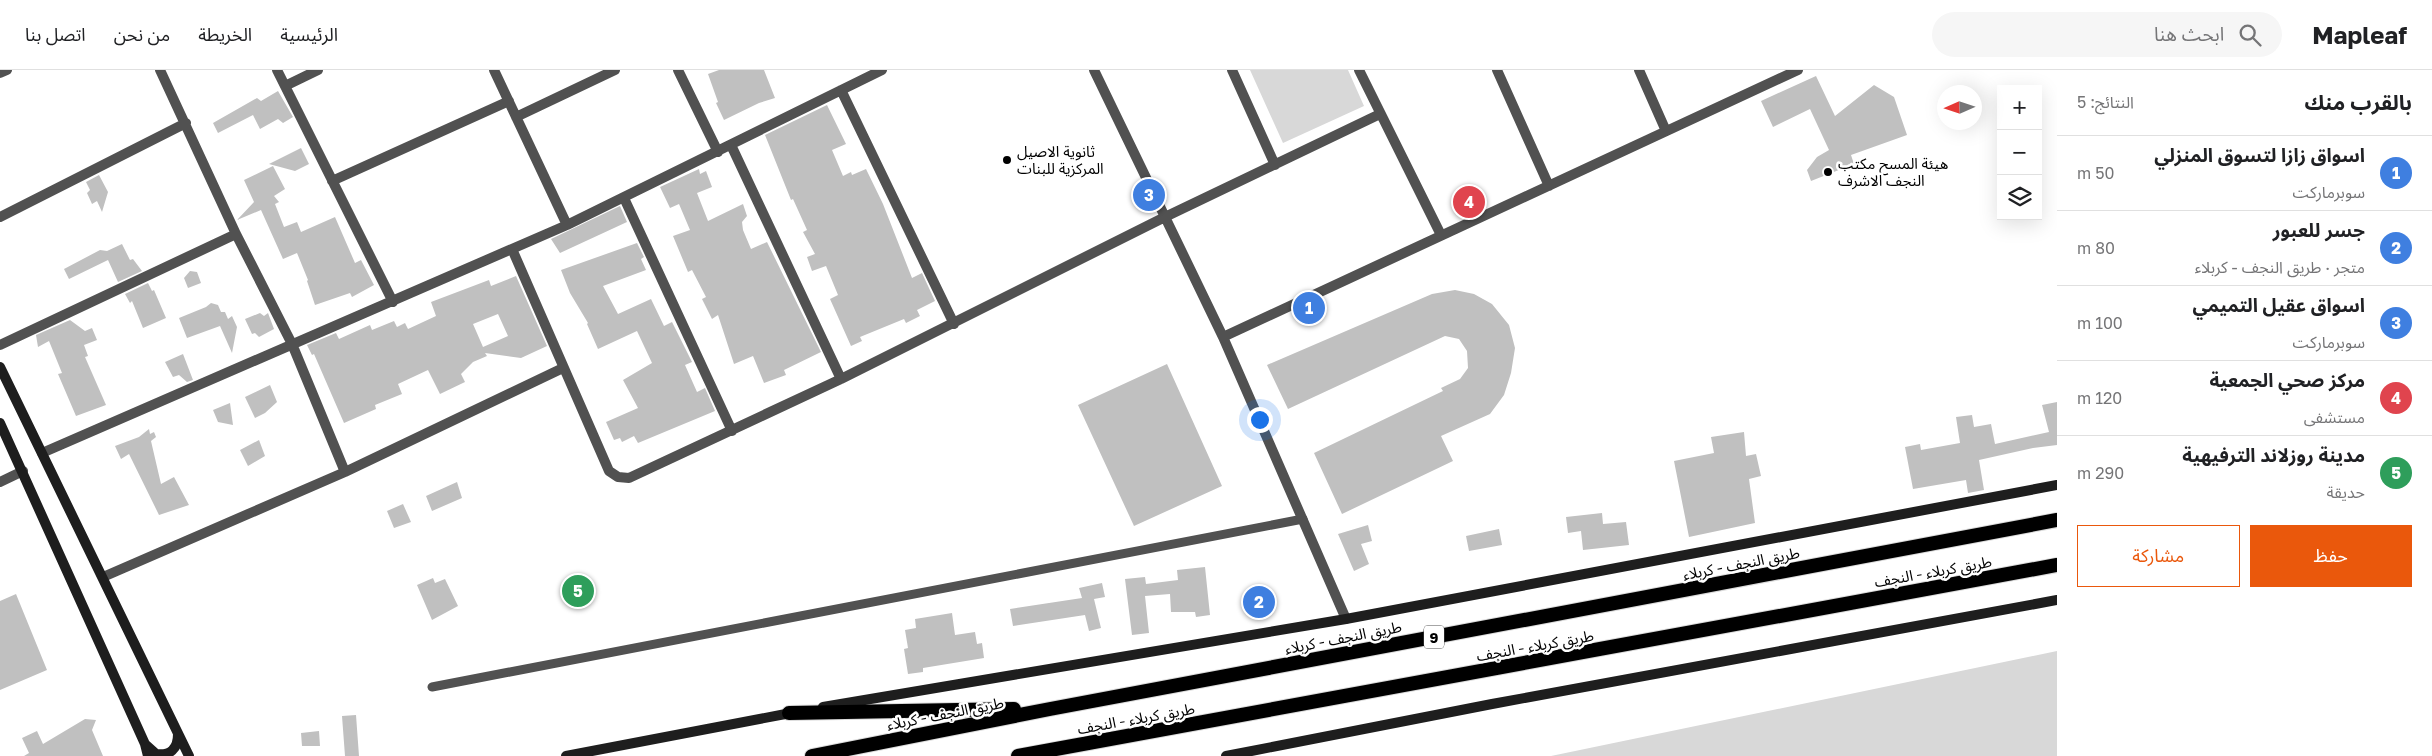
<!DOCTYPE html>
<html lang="ar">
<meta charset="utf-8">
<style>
:root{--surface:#fff;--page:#f6f6f6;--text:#202124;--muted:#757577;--line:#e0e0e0;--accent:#ea580c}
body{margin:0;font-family:"Golos Text","Noto Sans Arabic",sans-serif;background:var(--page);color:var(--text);direction:rtl}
.controls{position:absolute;right:15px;top:15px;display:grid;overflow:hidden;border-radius:0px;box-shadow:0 5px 20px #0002}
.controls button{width:45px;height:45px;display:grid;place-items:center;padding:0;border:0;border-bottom:1px solid var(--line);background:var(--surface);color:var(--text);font:25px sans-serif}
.compass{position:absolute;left:1937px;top:15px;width:45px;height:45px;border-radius:50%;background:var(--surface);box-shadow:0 5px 20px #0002;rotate:267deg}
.you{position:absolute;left:1259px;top:349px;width:18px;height:18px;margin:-12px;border:4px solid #fff;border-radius:50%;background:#1a73e8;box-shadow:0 0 0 8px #1a73e833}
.badge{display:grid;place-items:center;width:32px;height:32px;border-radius:50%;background:var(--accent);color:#fff;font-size:16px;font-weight:700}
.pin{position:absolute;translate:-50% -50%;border:2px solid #fff;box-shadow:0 1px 5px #0006}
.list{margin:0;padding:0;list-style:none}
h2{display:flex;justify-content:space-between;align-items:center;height:65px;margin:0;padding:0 20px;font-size:21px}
h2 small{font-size:16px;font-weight:400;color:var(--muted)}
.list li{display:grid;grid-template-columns:32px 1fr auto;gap:15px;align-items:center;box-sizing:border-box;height:75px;padding:0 20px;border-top:1px solid var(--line)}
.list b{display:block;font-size:19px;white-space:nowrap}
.list p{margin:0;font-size:16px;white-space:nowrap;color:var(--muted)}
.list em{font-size:16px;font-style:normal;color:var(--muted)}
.actions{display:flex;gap:10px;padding:15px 20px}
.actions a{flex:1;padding:11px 0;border:1px solid var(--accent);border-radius:0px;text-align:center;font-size:18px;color:var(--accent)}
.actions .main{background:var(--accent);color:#fff}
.icon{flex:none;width:28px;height:28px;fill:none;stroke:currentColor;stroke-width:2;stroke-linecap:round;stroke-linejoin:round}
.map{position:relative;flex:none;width:2057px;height:686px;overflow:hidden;direction:ltr}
header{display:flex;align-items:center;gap:30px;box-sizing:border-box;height:70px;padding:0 25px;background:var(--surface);border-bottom:1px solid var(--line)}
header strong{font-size:24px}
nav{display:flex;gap:28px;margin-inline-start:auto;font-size:18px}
.search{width:350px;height:45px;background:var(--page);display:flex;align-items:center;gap:12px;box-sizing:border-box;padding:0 18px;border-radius:28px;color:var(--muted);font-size:19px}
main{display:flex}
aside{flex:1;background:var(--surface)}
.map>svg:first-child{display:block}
.green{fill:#d8d8d8}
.building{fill:#c0c0c0;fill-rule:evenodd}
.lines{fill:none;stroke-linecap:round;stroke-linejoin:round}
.trunk-casing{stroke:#dbdbdb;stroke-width:16}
.service{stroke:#515151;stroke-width:9}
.minor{stroke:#515151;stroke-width:10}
.secondary{stroke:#1e1e1e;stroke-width:10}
.trunk{stroke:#000;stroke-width:14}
.poi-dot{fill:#000;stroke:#fff;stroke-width:2}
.labels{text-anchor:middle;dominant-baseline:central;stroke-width:5;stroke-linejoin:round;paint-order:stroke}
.shield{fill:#fff;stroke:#4c4c4c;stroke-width:1}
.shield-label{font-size:14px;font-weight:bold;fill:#000}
.poi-label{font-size:15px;fill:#000;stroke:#fff;text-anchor:start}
.street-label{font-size:15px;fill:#000;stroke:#fff}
</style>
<header>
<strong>Mapleaf</strong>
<div class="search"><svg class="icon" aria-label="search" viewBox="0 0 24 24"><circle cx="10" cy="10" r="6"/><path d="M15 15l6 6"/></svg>ابحث هنا</div>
<nav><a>الرئيسية</a><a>الخريطة</a><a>من نحن</a><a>اتصل بنا</a></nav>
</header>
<main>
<aside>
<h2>بالقرب منك<small>النتائج: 5</small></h2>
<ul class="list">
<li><span class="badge" style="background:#3f7fe0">1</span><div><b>اسواق زازا لتسوق المنزلي</b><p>سوبرماركت</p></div><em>50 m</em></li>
<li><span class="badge" style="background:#3f7fe0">2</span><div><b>جسر للعبور</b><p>متجر · طريق النجف - کربلاء</p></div><em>80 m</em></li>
<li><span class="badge" style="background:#3f7fe0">3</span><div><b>اسواق عقيل التميمي</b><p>سوبرماركت</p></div><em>100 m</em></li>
<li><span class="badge" style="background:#e0444e">4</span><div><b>مركز صحي الجمعية</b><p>مستشفى</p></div><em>120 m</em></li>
<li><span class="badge" style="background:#2e9e5b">5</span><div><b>مدينة روزلاند الترفيهية</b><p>حديقة</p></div><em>290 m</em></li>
</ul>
<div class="actions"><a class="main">حفظ</a><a>مشاركة</a></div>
</aside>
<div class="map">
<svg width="2057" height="686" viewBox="0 0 2057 686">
<rect width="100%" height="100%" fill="#fff"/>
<path class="green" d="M1250 0H1348L1364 36 1283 73Z
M2057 581V686H1551Z"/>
<path class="building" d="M719 0H764L775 28 759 33 724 50 716 33 718 32 708 4Z
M1816 6 1835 46 1874 15 1894 27 1907 65 1851 85 1854 94 1811 111 1807 100 1817 87 1829 80 1810 39 1773 57 1761 31Z
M278 21 293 47 283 53 278 49 260 59 253 45 218 63 213 53 257 28 261 31Z
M827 35 846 74 832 80 843 106 851 102 852 105 866 99 883 134 912 208 922 203 935 231 917 240 920 246 906 253 904 249 860 267 862 271 851 276 830 229 838 225 826 196 812 201 807 187 815 184 803 162 807 160 793 129 791 130 765 65Z
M301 78 309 94 295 101 269 94Z
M273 96 285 119 274 126 279 132 275 134 284 157 297 152 301 162 335 147 355 193 361 190 374 215 352 227 350 223 315 235 307 211 308 210 297 183 283 189 261 140 237 150 254 132 244 110Z
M699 99 700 104 706 101 712 117 697 123 708 151 743 134 747 146 742 152 743 160 751 179 767 172 821 282 784 300 786 305 764 313 753 286 734 294 718 245 712 249 702 229 706 227 692 200 688 202 673 166 690 160 679 134 670 138 660 117Z
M99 105 108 122 102 142 97 131 92 134 87 123 90 120 86 112Z
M620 136 627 152 560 183 551 169Z
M637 173 644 187 641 189 646 200 603 216 618 244 651 229 664 256 672 252 692 292 685 295 697 322 705 318 715 341 638 373 634 366 622 372 620 368 614 370 606 352 638 338 623 310 652 293 637 261 598 279 587 254 588 253 570 223 561 200Z
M122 174 130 190 133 189 142 201 118 212 108 190 69 209 64 199 100 180 107 181Z
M190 201 197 202 201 213 188 218 184 208Z
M516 206 547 276 521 288 485 283 487 286 473 292 461 304 465 312 440 324 428 300 398 314 402 324 375 335 376 339 344 353 314 284 312 285 307 275 336 263 339 269 370 255 372 260 394 251 397 257 405 253 408 259 436 246 431 232 489 210 491 216ZM498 244 508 266 483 277 473 254Z
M148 213 152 221 154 220 166 248 143 258 132 231 130 233 125 224Z
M1455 220 1474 224 1492 234 1509 255 1515 278 1511 303 1504 325 1490 344 1441 366 1453 391 1342 444 1314 383 1443 321 1441 318 1460 309 1468 298 1467 281 1459 269 1445 266 1288 339 1267 295 1432 224Z
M211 233 218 235 221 242H225L228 249 232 246 237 257 232 283 220 256 187 268 179 248 206 237Z
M260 243 264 246 268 243 274 259 259 267 255 263 252 264 245 249Z
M70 250 85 261 92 258 97 270 84 275 88 286 85 287 106 335 76 346 58 304 62 303 49 271 38 277 36 265Z
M183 284 193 310 187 312 179 305 173 307 165 292Z
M1167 294 1222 416 1134 456 1078 335Z
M270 315 277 332 265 343 255 348 245 327Z
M2057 332V375L2033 378 1979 390 1984 420 1968 423 1966 410 1913 419 1905 377 1920 374 1921 380 1960 373 1956 347 1972 345 1974 357 1991 354 1995 374 2049 362 2042 335Z
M230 333 233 355 218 352 213 340Z
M149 359 150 364 154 362 156 367 151 371 161 414 174 407 189 435 159 445 129 384 121 389 115 376 139 367Z
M1744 362 1746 386 1756 384 1761 406 1749 409 1755 453 1689 467 1674 391 1714 383 1711 367Z
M259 370 265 386 248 396 240 380Z
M457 412 462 428 432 441 426 426Z
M403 434 411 452 394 458 387 441Z
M1602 443 1603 454 1626 452 1629 475 1583 480 1581 461 1568 463 1566 447Z
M1368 455 1372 471 1361 474 1369 494 1354 501 1338 464Z
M1499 459 1502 475 1469 481 1466 466Z
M1205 497 1210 545 1196 547 1195 542H1171L1170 524 1145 526 1149 563 1132 565 1125 509 1145 507 1146 514 1178 510 1177 500Z
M433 508 435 513 445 509 458 536 432 550 417 515Z
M1102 513 1105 527 1094 529 1101 558 1089 561 1085 545 1013 556 1010 539 1082 528 1079 518Z
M16 524 47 600 0 620V531Z
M952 543 955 565 975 562 977 574 982 573 984 588 923 598V602L908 604 904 579 908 578 905 560 916 558 915 549Z
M356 645 359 686H345L342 646Z
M85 649 96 650 92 660 103 686H24L29 683 22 668 37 661 43 674Z
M319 661 320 676H302L301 663Z"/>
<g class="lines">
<defs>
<path id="trunk" d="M789 643 1014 639
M812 686 1050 639 2057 450
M1018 686 2057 495"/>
</defs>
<use href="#trunk" class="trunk-casing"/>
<path class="service" d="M432 617 1303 449"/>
<path class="minor" d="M160 0 236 164 292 274 345 402
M277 0 393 232
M494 0 567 155
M678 0 718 82
M1094 0 1223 267 1346 549
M1232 0 1275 95
M1359 0 1441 165
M1497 0 1549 116
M1639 0 1666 61
M0 3 7 0
M285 16 318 0
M841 20 954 254
M516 47 615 0
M731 75 841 309
M332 111 509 31
M624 128 732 361
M0 147 186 53
M512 179 609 401 618 407 629 408 841 309 1165 147 1380 44
M1223 267 1798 0
M0 275 236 164
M42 383 567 155 882 0
M0 412 23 401
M103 507 345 402 563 298"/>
<path class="secondary" d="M0 297 189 686
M0 353 145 674 148 686
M823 637 1346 549 2057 415
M146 675 156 684C170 686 178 679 178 664
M566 686 796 642
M1226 686 1492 634 2057 530"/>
<use href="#trunk" class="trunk"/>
</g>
<g class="poi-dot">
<circle cx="1007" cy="90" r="5"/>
<circle cx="1828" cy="102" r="5"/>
</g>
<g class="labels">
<rect class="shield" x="1424" y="555.5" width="20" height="23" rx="4"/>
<g class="shield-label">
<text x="1434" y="567">9</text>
</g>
<g class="poi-label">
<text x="1017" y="81">ثانوية الاصيل<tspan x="1017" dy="17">المركزية للبنات</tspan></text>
<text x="1838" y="93">هيئة المسح مكتب<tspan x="1838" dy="17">النجف الاشرف</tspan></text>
</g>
<g class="street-label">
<text transform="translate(1741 493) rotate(-11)">طريق النجف - کربلاء</text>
<text transform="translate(1933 501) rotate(-10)">طريق کربلاء - النجف</text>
<text transform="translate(1343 567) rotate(-11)">طريق النجف - کربلاء</text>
<text transform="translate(1535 575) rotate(-10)">طريق کربلاء - النجف</text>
<text transform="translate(945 643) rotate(-11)">طريق النجف - کربلاء</text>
<text transform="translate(1136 648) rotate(-10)">طريق کربلاء - النجف</text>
</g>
</g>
</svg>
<div class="controls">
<button>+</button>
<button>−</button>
<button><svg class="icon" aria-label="layers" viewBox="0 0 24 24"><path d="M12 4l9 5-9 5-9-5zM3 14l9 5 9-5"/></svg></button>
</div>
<svg class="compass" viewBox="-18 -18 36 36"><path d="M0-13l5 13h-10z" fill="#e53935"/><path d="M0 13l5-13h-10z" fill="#757577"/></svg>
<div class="you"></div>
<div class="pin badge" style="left:1309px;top:238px;background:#3f7fe0">1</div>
<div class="pin badge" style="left:1259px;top:532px;background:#3f7fe0">2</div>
<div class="pin badge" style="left:1149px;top:125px;background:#3f7fe0">3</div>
<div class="pin badge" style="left:1469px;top:132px;background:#e0444e">4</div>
<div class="pin badge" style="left:578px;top:521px;background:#2e9e5b">5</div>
</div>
</main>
